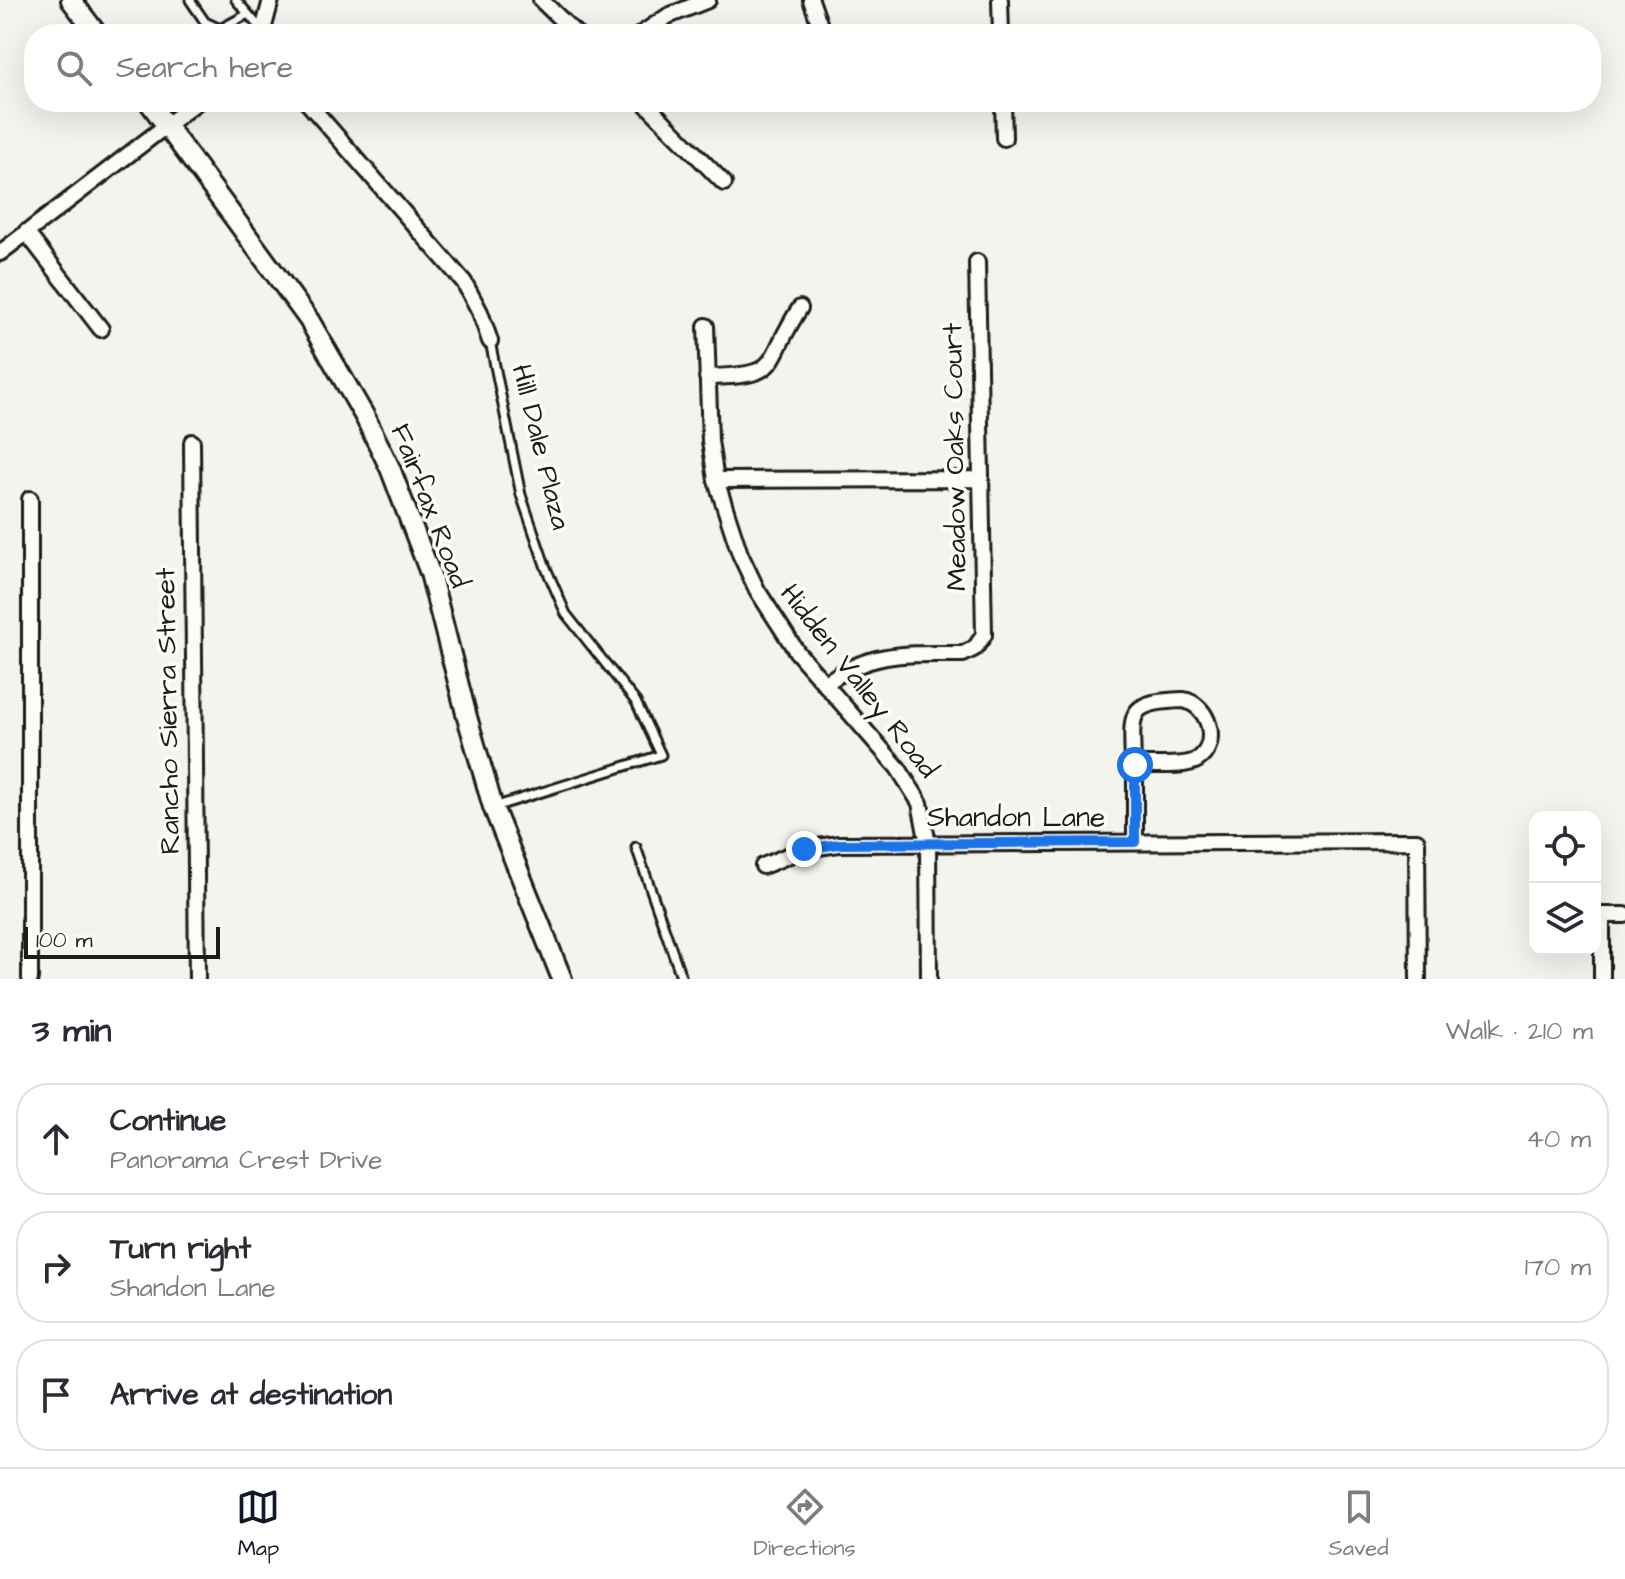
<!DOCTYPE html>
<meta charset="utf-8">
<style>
:root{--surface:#fff;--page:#f7f7f7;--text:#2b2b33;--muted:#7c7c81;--line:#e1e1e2;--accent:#111827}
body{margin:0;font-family:"Architects Daughter",sans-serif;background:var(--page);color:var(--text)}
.controls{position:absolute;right:24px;bottom:24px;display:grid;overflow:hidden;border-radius:16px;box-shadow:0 8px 32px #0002}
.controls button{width:72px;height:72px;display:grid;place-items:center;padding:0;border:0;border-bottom:2px solid var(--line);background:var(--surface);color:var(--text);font:40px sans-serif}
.scale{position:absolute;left:24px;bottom:20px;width:196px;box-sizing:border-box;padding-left:8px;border:4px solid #1c1c1c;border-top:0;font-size:22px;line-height:28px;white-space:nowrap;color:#1c1c1c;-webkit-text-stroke:6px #fdfcf7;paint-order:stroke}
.stop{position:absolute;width:24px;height:24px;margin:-18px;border:6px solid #1a73e8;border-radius:50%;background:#fff}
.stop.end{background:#1a73e8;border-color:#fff;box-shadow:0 2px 8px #0008}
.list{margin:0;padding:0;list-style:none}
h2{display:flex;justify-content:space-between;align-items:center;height:104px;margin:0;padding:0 32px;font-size:34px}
h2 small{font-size:26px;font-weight:400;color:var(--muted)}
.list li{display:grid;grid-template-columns:52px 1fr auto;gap:24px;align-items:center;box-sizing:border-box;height:112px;margin:0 16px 16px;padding:0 16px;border:2px solid var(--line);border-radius:32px}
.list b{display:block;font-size:30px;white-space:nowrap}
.list p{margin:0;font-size:26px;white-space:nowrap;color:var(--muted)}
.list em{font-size:26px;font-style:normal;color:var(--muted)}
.icon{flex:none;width:44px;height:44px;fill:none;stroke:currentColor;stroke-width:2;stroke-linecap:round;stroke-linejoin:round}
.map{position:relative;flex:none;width:1625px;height:979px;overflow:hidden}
.search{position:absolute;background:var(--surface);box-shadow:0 8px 32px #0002;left:24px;right:24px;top:24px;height:88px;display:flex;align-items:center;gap:20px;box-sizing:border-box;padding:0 28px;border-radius:32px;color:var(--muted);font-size:30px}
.sheet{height:488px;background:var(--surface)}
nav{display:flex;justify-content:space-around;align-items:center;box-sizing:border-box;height:112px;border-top:2px solid var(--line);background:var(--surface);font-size:22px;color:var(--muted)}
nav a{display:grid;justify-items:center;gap:4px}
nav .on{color:var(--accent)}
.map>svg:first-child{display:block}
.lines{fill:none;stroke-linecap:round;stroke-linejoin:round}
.lane-casing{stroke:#1c1c1c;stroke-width:13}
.street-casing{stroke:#1c1c1c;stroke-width:20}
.secondary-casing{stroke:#1c1c1c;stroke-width:24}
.lane{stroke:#fdfcf7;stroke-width:7}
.street{stroke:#fdfcf7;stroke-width:14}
.secondary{stroke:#fdfcf7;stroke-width:18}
.route{stroke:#1a73e8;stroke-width:10}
.labels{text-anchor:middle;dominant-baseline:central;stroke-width:7;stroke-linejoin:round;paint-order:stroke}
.street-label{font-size:28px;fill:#1c1c1c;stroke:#fdfcf7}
</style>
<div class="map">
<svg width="1625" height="979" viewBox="0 0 1625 979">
<rect width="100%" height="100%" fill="#f4f3ee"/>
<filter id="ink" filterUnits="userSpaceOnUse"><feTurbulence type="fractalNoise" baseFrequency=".0125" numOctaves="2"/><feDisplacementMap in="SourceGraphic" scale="16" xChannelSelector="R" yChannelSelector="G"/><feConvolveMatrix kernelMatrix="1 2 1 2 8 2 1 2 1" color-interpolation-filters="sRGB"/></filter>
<g filter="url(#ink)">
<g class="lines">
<defs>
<path id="lane" d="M190 0 205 22 220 29 248 14
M236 0 262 30
M490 341 521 495 546 568 566 614 636 702 661 755 494 807
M636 847 682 979"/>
<path id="street" d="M541 0 576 34
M811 0 823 34
M1000 0 1001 34
M262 34 271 0
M641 34 668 16 708 0
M307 102 464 282 480 312 490 341
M644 102 724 183
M1003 102 1004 138
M26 232 101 329
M0 253 197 102
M706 326 710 441 716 480 740 554 757 590 797 652 898 768 920 803 928 844 929 979
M707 377C785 376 763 364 800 308
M192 442 197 979
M716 480 980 479
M825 684C870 650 909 654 963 654L975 648 984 635 977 262
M1183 700C1209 704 1221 745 1197 760 1184 768 1148 764 1133 765 1132 713 1125 702 1183 700Z
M1135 765V842
M763 866 804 849 839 844 1417 841 1418 979
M30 979V499
M1602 979V915H1625"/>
<path id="secondary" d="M71 0 97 34
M149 102 309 320 365 417 390 468 430 573 467 717 493 807 562 979"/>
</defs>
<use href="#lane" class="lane-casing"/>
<use href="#street" class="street-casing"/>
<use href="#secondary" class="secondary-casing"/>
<use href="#lane" class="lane"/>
<use href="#street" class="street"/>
<use href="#secondary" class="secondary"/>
</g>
</g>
<g class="lines" filter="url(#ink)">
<path class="route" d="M804 849 839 844 1135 842V765"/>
</g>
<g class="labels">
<g class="street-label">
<text transform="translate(541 447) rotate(76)">Hill Dale Plaza</text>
<text transform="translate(955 457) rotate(-91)">Meadow Oaks Court</text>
<text transform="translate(430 506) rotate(69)">Fairfax Road</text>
<text transform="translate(859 681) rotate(52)">Hidden Valley Road</text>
<text transform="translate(168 711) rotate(-91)">Rancho Sierra Street</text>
<text x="1016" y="817">Shandon Lane</text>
</g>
</g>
</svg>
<div class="controls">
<button><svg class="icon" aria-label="locate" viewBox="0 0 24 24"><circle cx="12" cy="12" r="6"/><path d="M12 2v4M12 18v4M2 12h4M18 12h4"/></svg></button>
<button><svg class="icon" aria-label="layers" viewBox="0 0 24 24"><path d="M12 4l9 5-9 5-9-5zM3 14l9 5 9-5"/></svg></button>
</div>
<div class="scale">100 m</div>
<div class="stop" style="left:1135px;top:765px"></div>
<div class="stop end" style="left:804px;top:849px"></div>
<div class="search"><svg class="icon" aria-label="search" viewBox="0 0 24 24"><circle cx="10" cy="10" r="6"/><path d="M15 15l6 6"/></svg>Search here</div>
</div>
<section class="sheet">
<h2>3 min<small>Walk · 210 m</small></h2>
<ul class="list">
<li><svg class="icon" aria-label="ahead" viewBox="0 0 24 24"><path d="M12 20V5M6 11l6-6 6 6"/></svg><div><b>Continue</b><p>Panorama Crest Drive</p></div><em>40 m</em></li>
<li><svg class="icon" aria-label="right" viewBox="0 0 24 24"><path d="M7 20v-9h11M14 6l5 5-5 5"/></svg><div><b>Turn right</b><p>Shandon Lane</p></div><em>170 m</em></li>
<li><svg class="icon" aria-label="arrive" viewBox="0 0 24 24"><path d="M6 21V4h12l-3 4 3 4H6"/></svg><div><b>Arrive at destination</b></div></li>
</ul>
</section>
<nav>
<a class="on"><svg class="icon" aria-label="map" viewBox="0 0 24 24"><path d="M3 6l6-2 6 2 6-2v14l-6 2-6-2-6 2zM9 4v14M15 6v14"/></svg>Map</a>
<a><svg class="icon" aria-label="directions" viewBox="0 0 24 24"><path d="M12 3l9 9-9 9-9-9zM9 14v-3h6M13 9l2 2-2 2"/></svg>Directions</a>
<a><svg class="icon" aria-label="saved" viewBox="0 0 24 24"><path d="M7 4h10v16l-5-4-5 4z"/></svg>Saved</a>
</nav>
